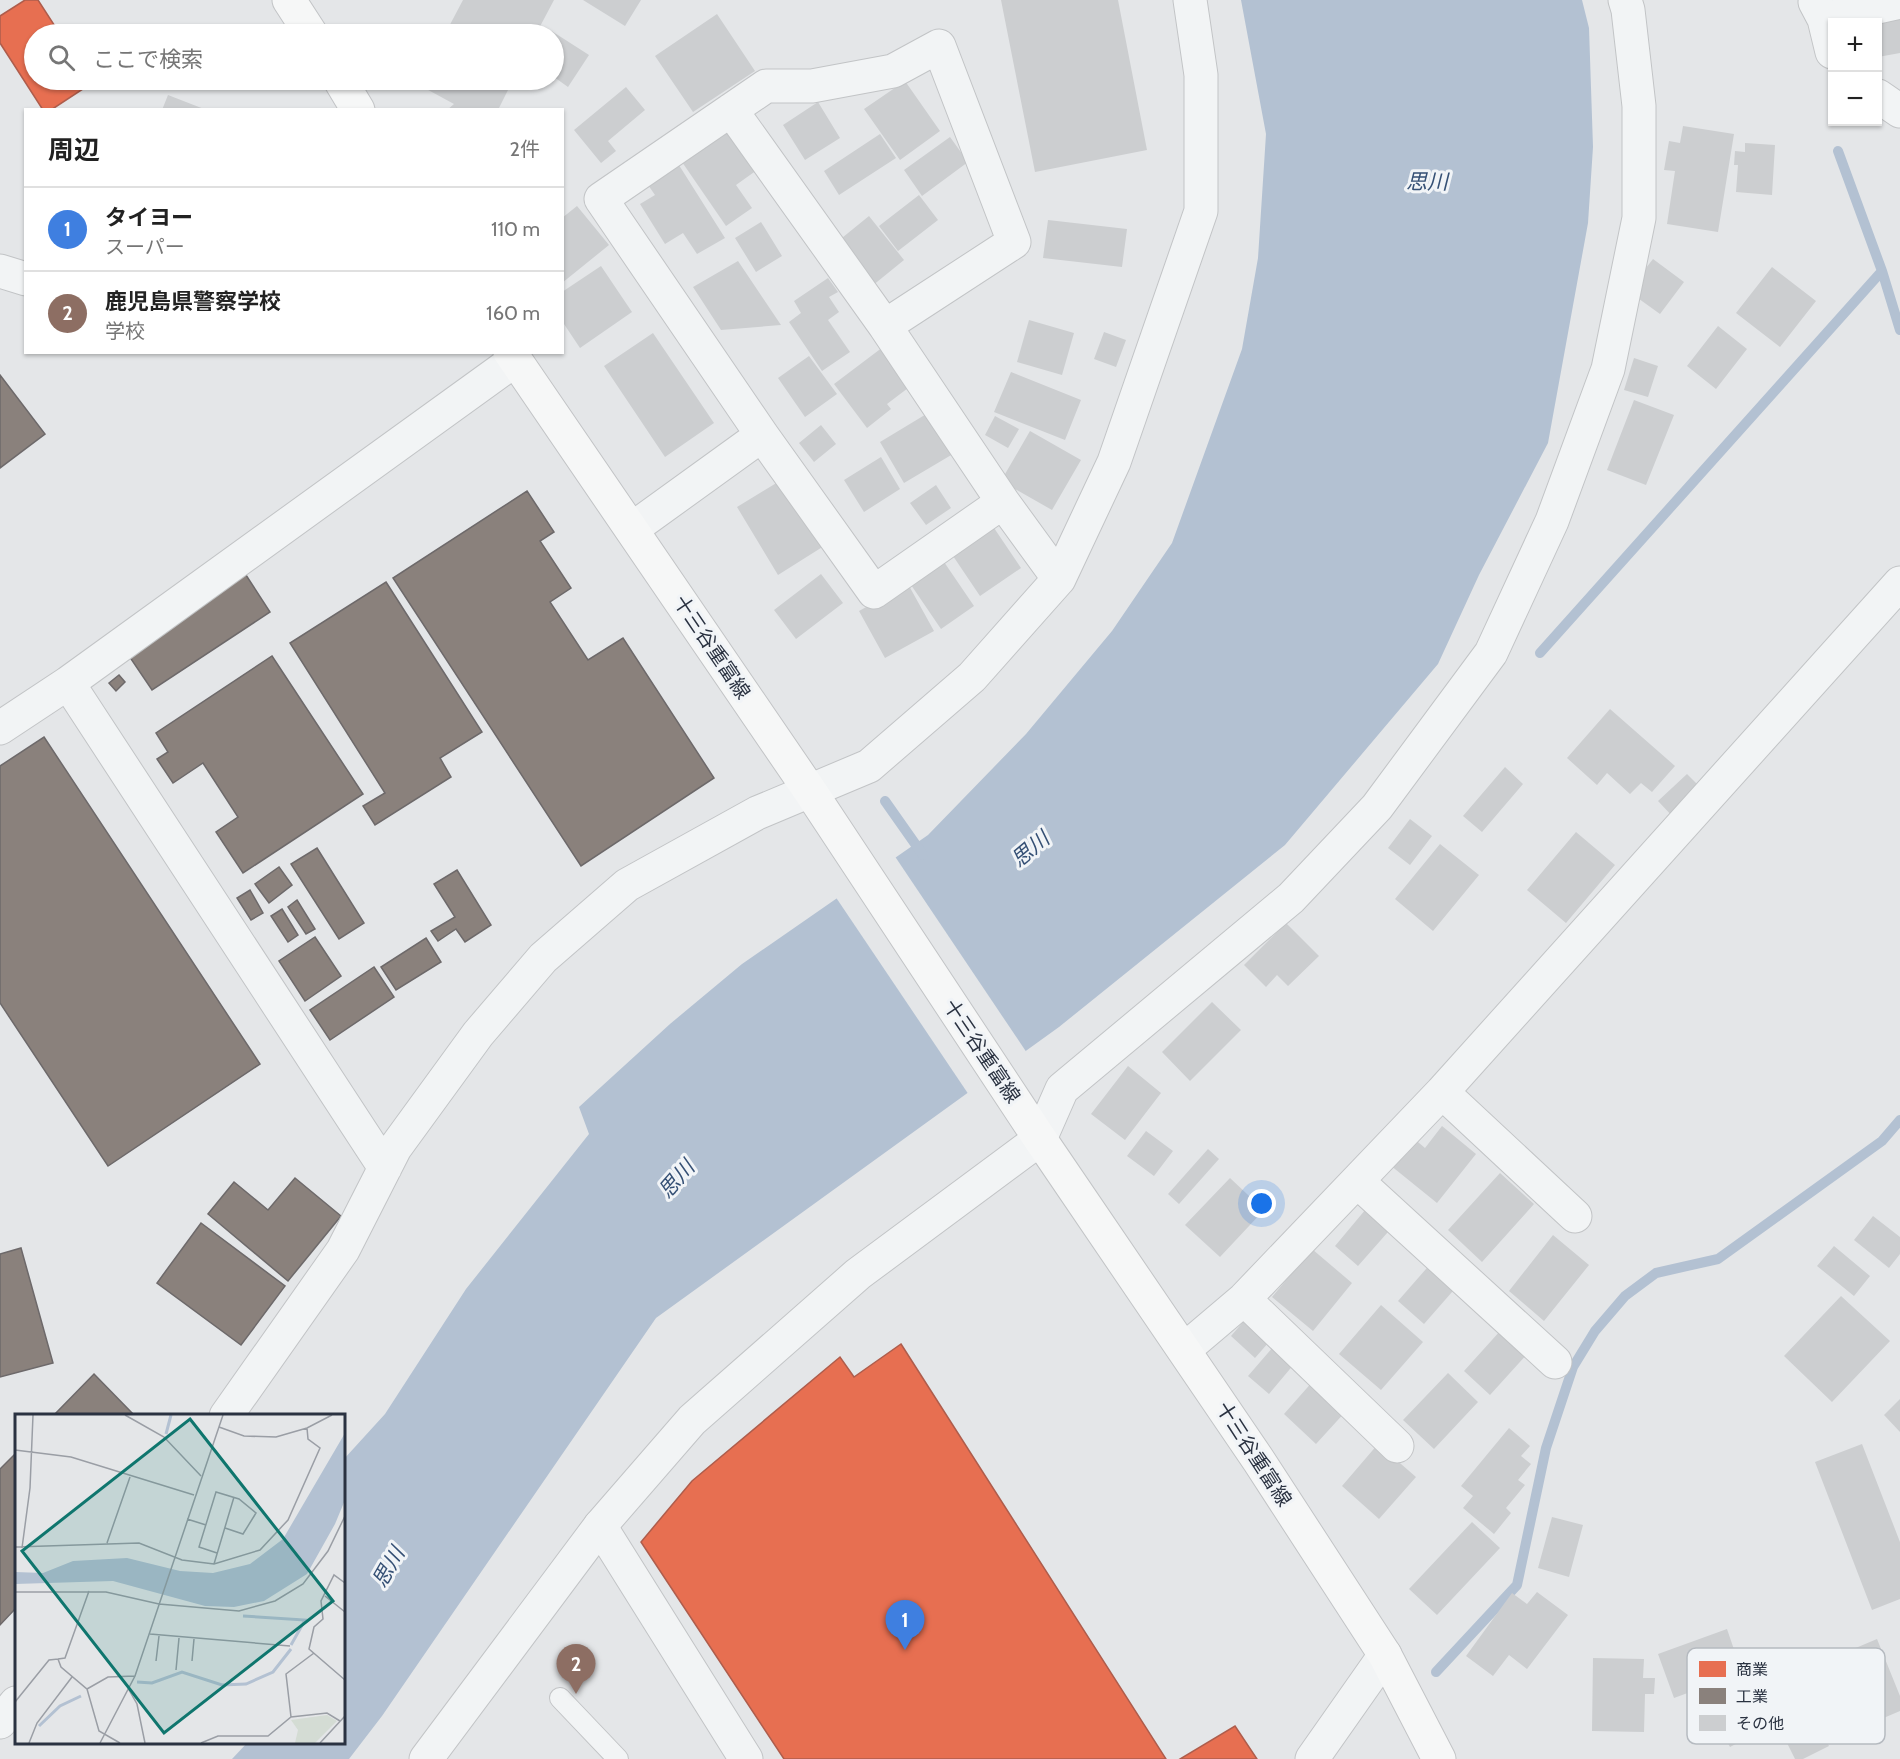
<!DOCTYPE html>
<html lang="ja">
<meta charset="utf-8">
<style>
:root{--surface:#fff;--page:#f2f2f2;--text:#222;--muted:#767676;--line:#e0e0e0;--accent:#6b717b}
body{margin:0;font-family:Cabin,"Noto Sans JP",sans-serif;background:var(--page);color:var(--text)}
.controls{position:absolute;right:18px;top:18px;display:grid;overflow:hidden;border-radius:0px;box-shadow:0 2px 4px #0004}
.controls button{width:54px;height:54px;display:grid;place-items:center;padding:0;border:0;border-bottom:2px solid var(--line);background:var(--surface);color:var(--text);font:30px sans-serif}
.you{position:absolute;left:1262px;top:1204px;width:21px;height:21px;margin:-15px;border:4px solid #fff;border-radius:50%;background:#1a73e8;box-shadow:0 0 0 9px #1a73e833}
.badge{display:grid;place-items:center;width:39px;height:39px;border-radius:50%;background:var(--accent);color:#fff;font-size:20px;font-weight:700}
.pin{position:absolute;translate:-50% -50px;filter:drop-shadow(0 2px 3px #0008)}
.pin::after{content:'';position:absolute;top:32px;width:21px;height:18px;background:inherit;clip-path:polygon(0 0,100% 0,50% 100%)}
.list{margin:0;padding:0;list-style:none}
h2{display:flex;justify-content:space-between;align-items:center;height:78px;margin:0;padding:0 24px;font-size:26px}
h2 small{font-size:20px;font-weight:400;color:var(--muted)}
.list li{display:grid;grid-template-columns:39px 1fr auto;gap:18px;align-items:center;box-sizing:border-box;height:84px;padding:0 24px;border-top:2px solid var(--line)}
.list b{display:block;font-size:22px;white-space:nowrap}
.list p{margin:0;font-size:20px;white-space:nowrap;color:var(--muted)}
.list em{font-size:20px;font-style:normal;color:var(--muted)}
.icon{flex:none;width:33px;height:33px;fill:none;stroke:currentColor;stroke-width:2;stroke-linecap:round;stroke-linejoin:round}
.map{position:relative;flex:none;width:1900px;height:1759px;overflow:hidden}
.search{position:absolute;background:var(--surface);box-shadow:0 2px 4px #0004;left:24px;top:24px;width:540px;height:66px;display:flex;align-items:center;gap:15px;box-sizing:border-box;padding:0 21px;border-radius:33px;color:var(--muted);font-size:22px}
.panel{position:absolute;background:var(--surface);box-shadow:0 2px 4px #0004;left:24px;top:108px;width:540px;height:246px;border-radius:0px}
.map>svg:first-child{display:block}
.water{fill:#b3c1d2}
.pier{fill:#e4e6e8}
.shops{fill:#e76f51;stroke:#ae5d4c;stroke-width:1.5}
.industry{fill:#8a817c;stroke:#6d696a;stroke-width:1.5}
.lines{fill:none;stroke-linecap:round;stroke-linejoin:round}
.stream{stroke:#b3c1d2;stroke-width:10}
.building{fill:#ccced0}
.service-casing{stroke:#c2c4c6;stroke-width:22}
.minor-casing{stroke:#c2c4c6;stroke-width:35}
.tertiary-casing{stroke:#c2c4c6;stroke-width:35}
.secondary-casing{stroke:#c2c4c6;stroke-width:35}
.service{stroke:#f2f4f5;stroke-width:20}
.minor{stroke:#f2f4f5;stroke-width:33}
.tertiary{stroke:#f2f4f5;stroke-width:33}
.secondary{stroke:#f6f7f7;stroke-width:33}
.labels{text-anchor:middle;dominant-baseline:central;stroke-width:6;stroke-linejoin:round;paint-order:stroke}
.street-label{font-size:20px;fill:#2a3241;stroke:#f1f4f7}
.water-label{font-size:21px;font-style:italic;fill:#355075;stroke:#f1f4f7}
.inset-river{fill:none;stroke:#b3c1d2;stroke-width:3}
.inset-road{fill:none;stroke:#9a9ea5;stroke-width:1.5}
.view{fill:#0f766e;fill-opacity:0.15;stroke:#0f766e;stroke-width:3}
.inset-edge{fill:none;stroke:#2a3241;stroke-width:3}
.key{fill:#f1f4f7;stroke:#b5bac0;stroke-width:1.5}
.key-label{font-size:16px;fill:#2a3241}
</style>
<div class="map">
<svg width="1900" height="1759" viewBox="0 0 1900 1759">
<rect width="100%" height="100%" fill="#e4e6e8"/>
<path class="water" d="M1241 0H1582L1589 28 1593 147 1588 223 1548 443 1479 575 1438 664 1285 845 1059 1027 656 1318 382 1716 349 1759H232L247 1743 344 1742V1459L385 1414 466 1289 589 1134 579 1107 670 1024 742 964 928 835 1026 734 1112 631 1172 543 1242 349 1258 258 1266 134Z"/>
<path class="pier" d="M894 855 1027 1053 969 1095 835 896Z"/>
<path class="shops" d="M25 0H38L60 34H34V80H90L92 83 51 110H43L0 43V16Z
M901 1344 1166 1759H784L641 1542 692 1481 840 1357 854 1377Z
M1235 1726 1257 1759H1180Z"/>
<path class="industry" d="M0 375 45 434 0 468Z
M527 491 554 532 540 541 571 588 550 602 588 660 623 638 714 778 581 866 393 578Z
M244 572 270 612 152 690 125 650Z
M386 582 482 732 440 758 451 777 375 825 363 806 385 793 290 643Z
M272 656 363 794 243 873 216 832 238 817 203 763 173 783 157 759 168 752 156 733Z
M119 675 125 682 116 691 109 683Z
M44 737 260 1064 108 1166 0 1003V766Z
M317 848 364 923 339 939 291 864Z
M279 867 292 885 269 903 255 884Z
M457 870 491 925 465 942 456 929 438 941 431 931 455 917 434 884Z
M250 890 263 913 251 920 237 898Z
M297 900 315 929 306 934 288 907Z
M282 909 298 935 288 942 271 916Z
M315 937 341 976 305 1001 279 961Z
M426 938 441 962 396 990 381 967Z
M374 967 394 997 330 1040 310 1010Z
M295 1178 341 1216 288 1281 208 1214 234 1182 268 1210Z
M201 1223 285 1286 241 1345 157 1283Z
M21 1248 53 1363 0 1377V1254Z
M94 1374 135 1416H53Z
M16 1453V1608L0 1625V1469Z"/>
<g class="lines">
<path class="stream" d="M1838 151 1882 271
M1540 653 1882 271 1900 330
M885 801 923 855
M1436 1672 1517 1585 1546 1448 1573 1367 1595 1331 1625 1296 1656 1273 1718 1259 1882 1141 1900 1120"/>
</g>
<path class="building" d="M463 0H554L536 34H445Z
M583 0H641L625 26Z
M1001 0H1118L1147 150 1035 172Z
M1900 12V53L1878 57V22Z
M717 14 755 71 693 112 655 56Z
M550 30 589 55 568 87 554 77V34H547Z
M422 80H513L498 110H447L454 104 419 85Z
M905 81 940 131 900 160 864 109Z
M626 87 645 110 608 141 616 151 601 163 574 130Z
M168 95 204 109V110H162Z
M818 102 840 138 805 160 783 125Z
M1683 126 1734 134 1718 232 1667 224 1675 171 1664 170 1669 141 1680 143Z
M729 129 757 170 736 185 752 208 726 226 682 162Z
M880 134 896 158 839 195 824 171Z
M950 137 968 162 922 196 904 170Z
M1745 143 1775 145 1772 195 1736 192 1738 165H1734L1735 151 1745 152Z
M677 162 725 238 697 254 683 233 665 244 640 204 655 195 646 182Z
M919 195 938 220 898 251 879 226Z
M577 206 609 245 562 283V218Z
M869 216 904 260 872 286 837 242Z
M1048 220 1127 229 1122 267 1043 258Z
M761 222 782 256 756 272 735 238Z
M1653 259 1684 282 1660 314 1628 291Z
M738 261 781 325 721 330 693 287Z
M601 266 632 312 580 348 562 321V292Z
M1772 267 1816 301 1780 347 1736 313Z
M828 278 838 292 829 297 839 312 828 320 850 352 822 371 789 322 801 313 794 301Z
M1029 320 1074 333 1062 375 1017 362Z
M1718 326 1747 349 1716 389 1687 366Z
M1104 332 1126 340 1116 367 1094 359Z
M653 333 714 423 665 457 604 366Z
M883 347 912 385 887 404 891 409 867 428 834 384Z
M809 356 837 394 805 417 778 378Z
M1634 358 1658 366 1648 397 1624 390Z
M1011 372 1081 400 1065 440 994 412Z
M1634 400 1674 415 1646 485 1607 470Z
M933 410 958 451 904 483 880 442Z
M995 416 1019 429 1008 448 985 435Z
M821 425 836 444 814 462 799 443Z
M1030 431 1081 460 1052 510 1001 481Z
M881 457 900 489 864 512 844 480Z
M783 479 824 546 778 575 737 507Z
M936 485 951 508 926 525 910 503Z
M992 525 1021 568 980 596 951 553Z
M942 559 974 606 941 629 909 582Z
M821 574 843 603 796 639 774 610Z
M908 584 934 631 885 658 859 611Z
M1610 709 1675 766 1652 792 1641 783 1630 794 1607 773 1597 785 1567 758Z
M1505 767 1523 784 1482 832 1463 816Z
M1687 774 1703 790 1674 818 1658 801Z
M1410 819 1432 836 1410 865 1388 848Z
M1576 832 1615 865 1566 923 1527 890Z
M1440 844 1479 875 1433 931 1395 899Z
M1286 923 1319 956 1288 986 1277 975 1266 987 1244 965Z
M1212 1002 1241 1030 1190 1081 1162 1052Z
M1128 1066 1161 1093 1125 1140 1091 1114Z
M1442 1126 1476 1154 1437 1203 1390 1165 1412 1137 1425 1148Z
M1146 1131 1173 1151 1154 1176 1127 1156Z
M1208 1149 1219 1159 1179 1204 1168 1194Z
M1500 1173 1534 1204 1482 1262 1448 1230Z
M1230 1178 1264 1210 1220 1257 1185 1225Z
M1371 1203 1395 1224 1358 1266 1335 1246Z
M1873 1216 1900 1237V1254L1889 1268 1854 1240Z
M1553 1235 1589 1265 1544 1321 1509 1291Z
M1834 1246 1870 1276 1854 1296 1817 1266Z
M1312 1249 1352 1283 1313 1331 1272 1297Z
M1433 1261 1459 1284 1424 1324 1398 1301Z
M1841 1296 1890 1341 1832 1402 1784 1356Z
M1381 1305 1423 1342 1381 1390 1339 1354Z
M1250 1314 1275 1335 1255 1358 1231 1336Z
M1501 1330 1528 1353 1490 1395 1464 1371Z
M1280 1339 1300 1357 1269 1394 1248 1376Z
M1448 1373 1478 1402 1434 1449 1403 1420Z
M1314 1380 1347 1410 1316 1444 1284 1414Z
M1900 1399V1432L1884 1415Z
M1509 1428 1530 1446 1521 1456 1531 1464 1518 1480 1525 1485 1506 1508 1511 1513 1494 1534 1463 1508 1473 1496 1461 1486Z
M1378 1444 1416 1477 1379 1519 1342 1486Z
M1862 1444 1900 1542V1599L1872 1610 1815 1462Z
M1552 1517 1583 1525 1569 1577 1538 1568Z
M1472 1522 1500 1548 1437 1615 1409 1589Z
M1537 1592 1568 1615 1527 1669 1509 1655 1493 1676 1466 1656 1512 1593 1527 1604Z
M1727 1629 1742 1673 1674 1698 1658 1654Z
M1877 1639 1900 1696V1711L1867 1725 1839 1655Z
M1593 1658 1644 1659 1643 1678H1655L1654 1694H1645L1644 1732 1592 1731Z
M1809 1675 1831 1719 1818 1726 1829 1746 1803 1759H1795L1764 1697Z
M1736 1709 1751 1736 1730 1747 1716 1721Z"/>
<g class="lines">
<defs>
<path id="service" d="M560 1698 618 1759"/>
<path id="minor" d="M1815 2 1824 19 1832 52
M1824 19 1900 2
M1878 96 1900 111
M731 110 885 326 1003 502 1059 579
M0 271 26 279
M885 326 1014 242 939 46 893 71 812 86H766L601 199 762 435 874 592 1003 502
M632 529 762 435
M68 683 385 1168
M0 728 68 683 515 360
M1442 1092 1575 1216
M1040 1139 1062 1089 1291 898 1377 807 1491 653 1552 521 1608 369 1639 218V106L1628 10 1625 0
M1357 1181 1555 1362
M1244 1299 1397 1446
M1185 1349 1244 1299 1442 1092 1900 583
M226 1416 343 1250 395 1148 478 1034 543 958 627 885 757 813 869 766 972 677 1059 579 1114 462 1201 211V75L1190 0
M600 1526 746 1759
M0 1722 16 1703
M1312 1759 1385 1655"/>
<path id="tertiary" d="M426 1759 600 1526 692 1420 858 1274 1040 1139"/>
<path id="secondary" d="M289 0 311 34
M340 80 358 110
M510 352 810 791 1040 1139 1259 1461 1385 1655 1439 1759"/>
</defs>
<use href="#service" class="service-casing"/>
<use href="#minor" class="minor-casing"/>
<use href="#tertiary" class="tertiary-casing"/>
<use href="#secondary" class="secondary-casing"/>
<use href="#service" class="service"/>
<use href="#minor" class="minor"/>
<use href="#tertiary" class="tertiary"/>
<use href="#secondary" class="secondary"/>
</g>
<g class="labels">
<g class="street-label">
<text transform="translate(712 647) rotate(56)">十三谷重富線</text>
<text transform="translate(982 1051) rotate(56)">十三谷重富線</text>
<text transform="translate(1254 1454) rotate(57)">十三谷重富線</text>
</g>
<g class="water-label">
<text x="1427" y="181">思川</text>
<text transform="translate(1030 849) rotate(-40)">思川</text>
<text transform="translate(676 1179) rotate(-49)">思川</text>
<text transform="translate(388 1567) rotate(-60)">思川</text>
</g>
</g>
<g transform="translate(15 1414)">
<rect width="330" height="330" fill="#e4e6e8"/>
<path d="M312 301 322 307 300 329H280L283 316 276 306Z" fill="#d4dcd4"/>
<path d="M330 19V86L320 110 292 160 249 187 219 193 190 192 98 167 0 170V158L28 159 58 147 112 144 165 157 198 159 235 150 268 125Z" fill="#b3c1d2"/>
<path class="inset-river" d="M151 20 156 1M228 202 290 206 276 231M122 268 137 269 167 258 207 271 231 270 258 258 276 235M24 312 45 292 66 282"/>
<path class="inset-road" d="M110 1 149 23 186 62M204 13 229 22 261 23 292 14 317 1M0 36 56 43 179 81M172 105 191 111M92 129 115 63M0 133 124 129 167 146 199 150 245 136 273 106 305 34 293 25 292 14M7 134 15 74 18 1M202 139 184 133 201 78 224 85 241 99 228 120 210 114M199 150 219 83M330 169 319 161 306 187 308 205 299 213 294 235 330 266M0 178H91L144 190 224 197 260 187 288 170 313 137 330 102M310 182 330 198M135 220 275 232M43 245 50 244 74 177M141 247 144 222M177 247 179 225M161 256 164 224M72 275 84 317 105 329M114 276 122 290 130 329M0 288 34 246 43 245 46 253 72 275 93 263 120 262M276 303 271 260 299 239M14 329 22 309 57 263M85 329 120 262 208 1M186 329 203 322H253L276 303 312 299 325 307M305 329 330 302"/>
<path class="view" d="M175 5 318 187 149 319 7 137Z"/>
<rect width="330" height="330" class="inset-edge"/>
</g>
<rect x="1687" y="1648" width="198" height="96" rx="9" class="key"/>
<rect x="1699" y="1661" width="27" height="16" fill="#e76f51"/>
<rect x="1699" y="1688" width="27" height="16" fill="#8a817c"/>
<rect x="1699" y="1715" width="27" height="16" fill="#ccced0"/>
<g class="key-label">
<text x="1736" y="1675">商業</text>
<text x="1736" y="1702">工業</text>
<text x="1736" y="1729">その他</text>
</g>
</svg>
<div class="controls">
<button>+</button>
<button>−</button>
</div>
<div class="you"></div>
<div class="pin badge" style="left:905px;top:1650px;background:#3f7fe0">1</div>
<div class="pin badge" style="left:576px;top:1694px;background:#8d6e63">2</div>
<div class="search"><svg class="icon" aria-label="search" viewBox="0 0 24 24"><circle cx="10" cy="10" r="6"/><path d="M15 15l6 6"/></svg>ここで検索</div>
<section class="panel">
<h2>周辺<small>2件</small></h2>
<ul class="list">
<li><span class="badge" style="background:#3f7fe0">1</span><div><b>タイヨー</b><p>スーパー</p></div><em>110 m</em></li>
<li><span class="badge" style="background:#8d6e63">2</span><div><b>鹿児島県警察学校</b><p>学校</p></div><em>160 m</em></li>
</ul>
</section>
</div>
